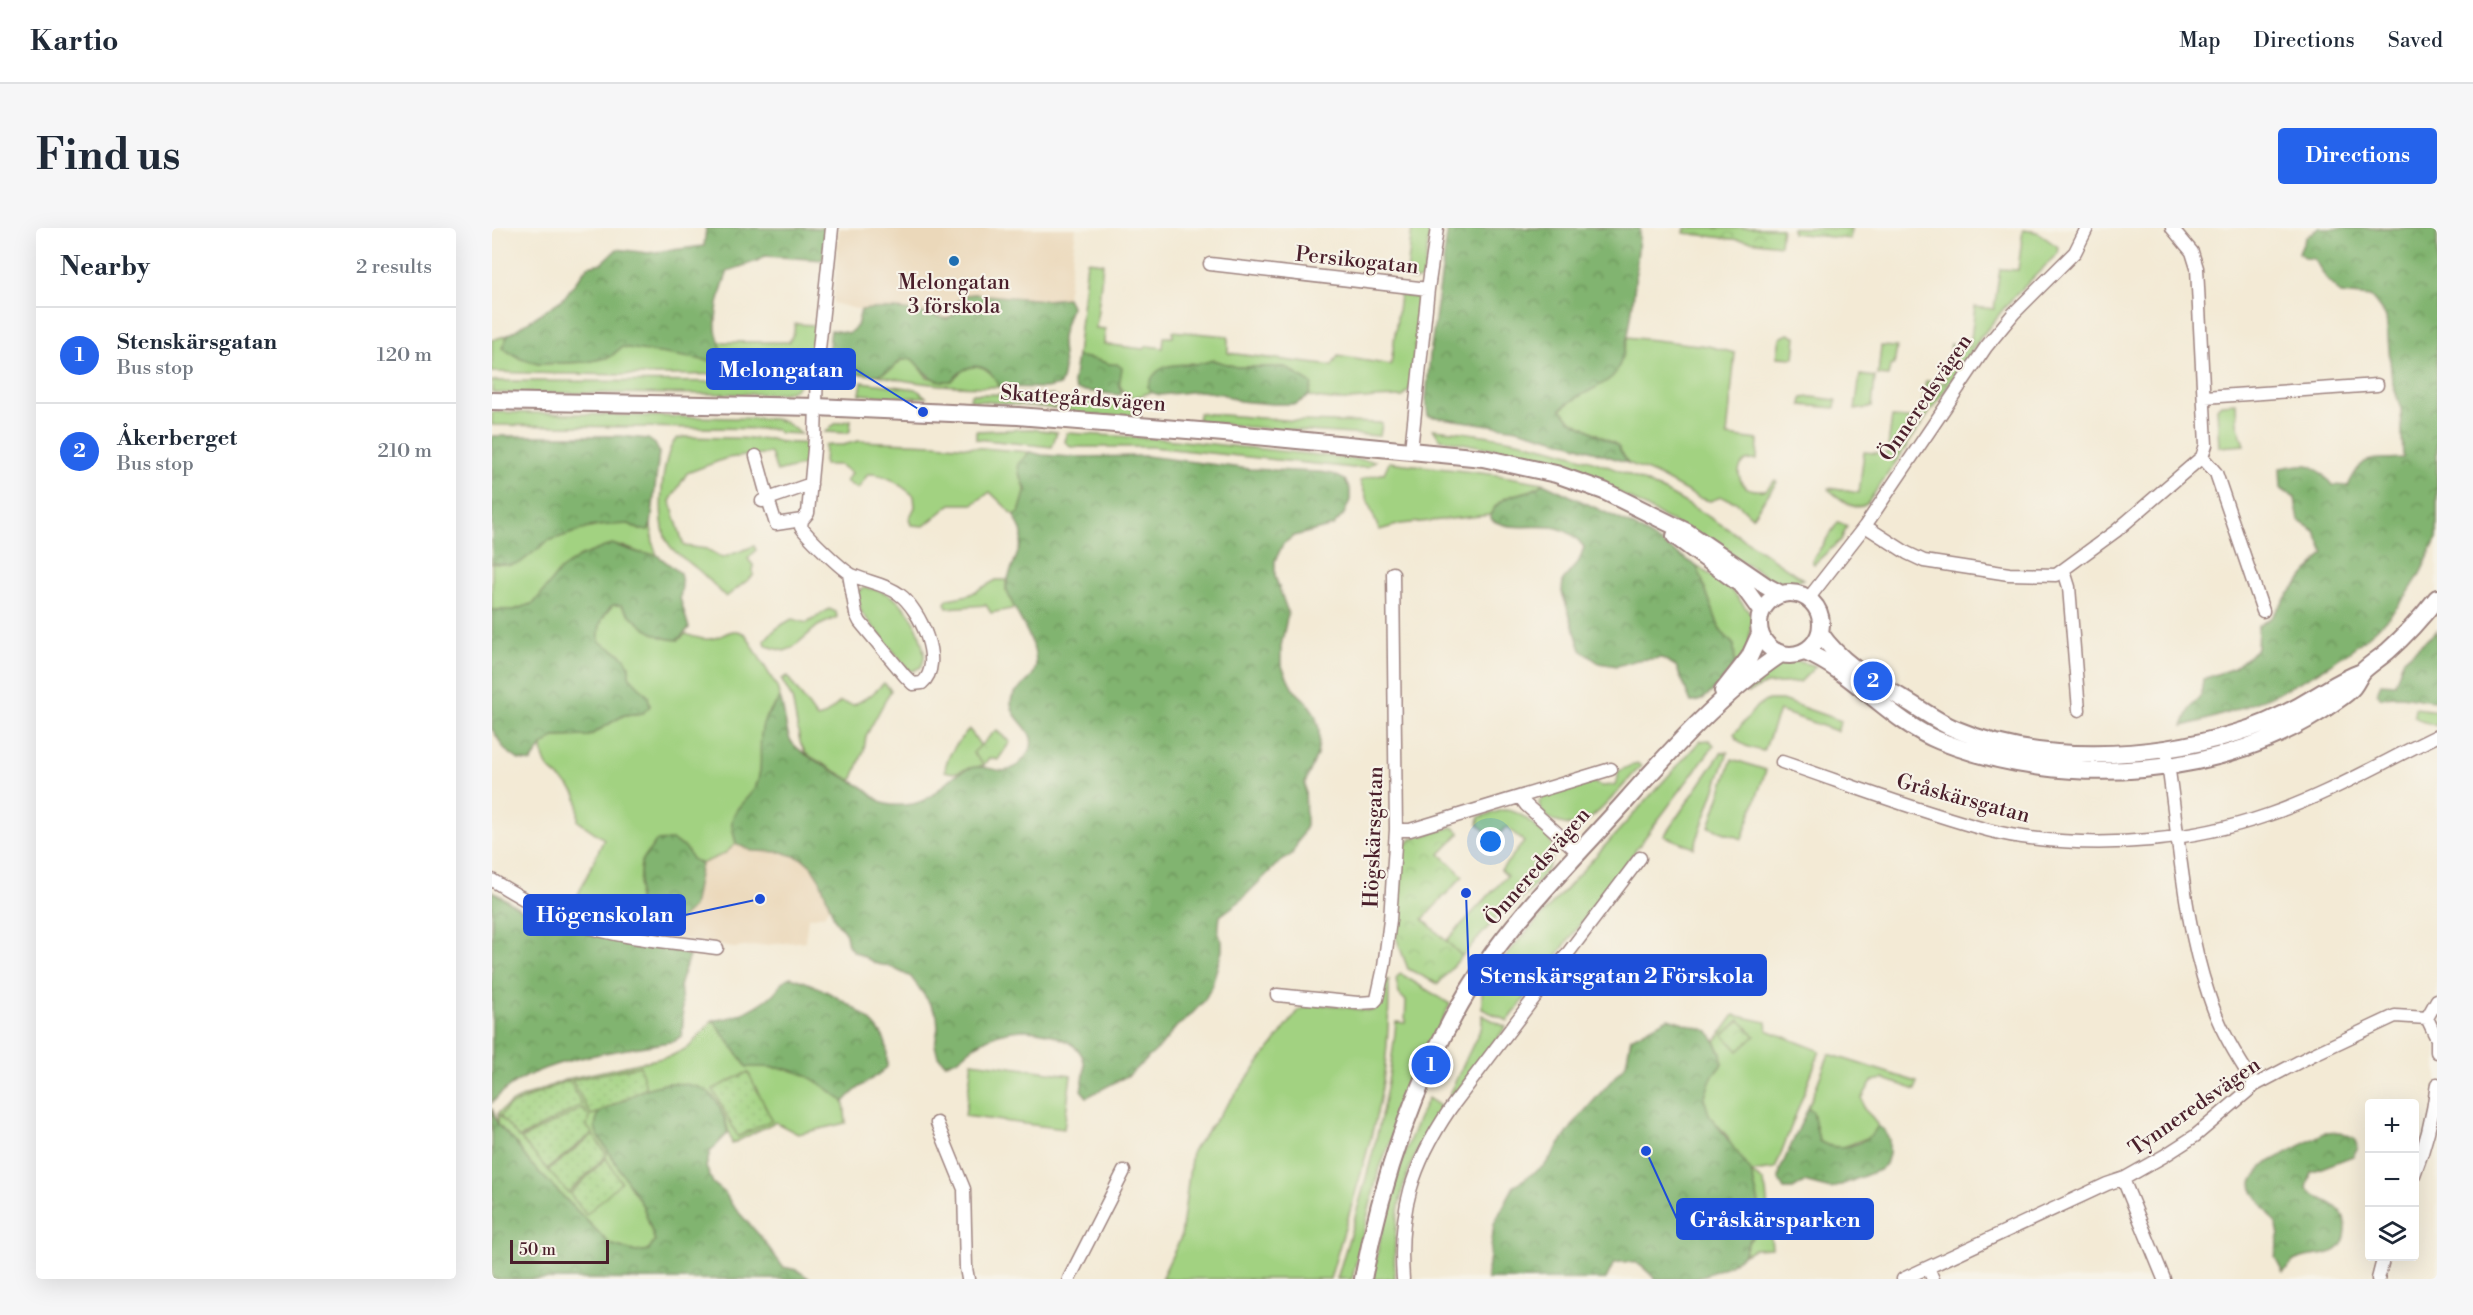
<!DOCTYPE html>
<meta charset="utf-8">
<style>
:root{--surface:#fff;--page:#f6f6f7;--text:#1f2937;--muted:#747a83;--line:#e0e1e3;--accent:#2563eb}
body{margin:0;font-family:"Libre Bodoni",serif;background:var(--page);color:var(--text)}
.controls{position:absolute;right:18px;bottom:18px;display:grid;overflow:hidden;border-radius:6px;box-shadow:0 6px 24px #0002}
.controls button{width:54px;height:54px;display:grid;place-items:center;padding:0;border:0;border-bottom:2px solid var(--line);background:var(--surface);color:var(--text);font:30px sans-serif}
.scale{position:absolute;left:18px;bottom:15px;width:99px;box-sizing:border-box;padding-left:6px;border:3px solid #4a1f2b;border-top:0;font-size:16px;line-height:21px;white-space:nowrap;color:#4a1f2b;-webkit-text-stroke:4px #f7f3e8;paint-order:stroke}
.you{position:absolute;left:999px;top:614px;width:21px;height:21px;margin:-15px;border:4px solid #fff;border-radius:50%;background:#1a73e8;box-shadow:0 0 0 9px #1a73e833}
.badge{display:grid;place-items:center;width:39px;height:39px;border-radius:50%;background:var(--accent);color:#fff;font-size:20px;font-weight:700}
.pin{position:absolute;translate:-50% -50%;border:3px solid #fff;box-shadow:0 2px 6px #0006}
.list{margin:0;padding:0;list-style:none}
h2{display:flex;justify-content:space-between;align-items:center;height:78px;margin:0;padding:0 24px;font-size:26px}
h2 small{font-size:20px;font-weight:400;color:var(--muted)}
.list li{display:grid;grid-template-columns:39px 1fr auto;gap:18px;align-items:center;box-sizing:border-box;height:96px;padding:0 24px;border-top:2px solid var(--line)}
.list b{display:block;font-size:22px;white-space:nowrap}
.list p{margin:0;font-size:20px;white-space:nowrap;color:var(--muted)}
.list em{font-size:20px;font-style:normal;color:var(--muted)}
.icon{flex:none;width:33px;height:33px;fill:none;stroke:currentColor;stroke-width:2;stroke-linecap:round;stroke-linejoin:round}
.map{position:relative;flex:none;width:1945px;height:1051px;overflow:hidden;border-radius:6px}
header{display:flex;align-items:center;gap:36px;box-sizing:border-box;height:84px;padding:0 30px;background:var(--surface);border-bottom:2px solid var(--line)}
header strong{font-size:28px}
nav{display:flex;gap:33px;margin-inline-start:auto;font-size:21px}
.intro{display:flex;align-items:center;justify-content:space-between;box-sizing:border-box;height:144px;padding:0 36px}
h1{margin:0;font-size:42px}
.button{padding:15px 27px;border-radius:6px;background:var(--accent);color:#fff;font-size:21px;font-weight:700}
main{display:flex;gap:36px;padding:0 36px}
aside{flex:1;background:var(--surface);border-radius:6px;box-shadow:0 6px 24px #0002}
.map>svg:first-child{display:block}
.built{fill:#ebd8ba}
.grass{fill:#a2d281;stroke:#767856;stroke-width:1.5}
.forest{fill:url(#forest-crowns);stroke:#666a4d;stroke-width:1.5}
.park{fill:url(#park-crowns);stroke:#767856;stroke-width:1.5}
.garden{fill:url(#garden-dots);stroke:#767856;stroke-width:1.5}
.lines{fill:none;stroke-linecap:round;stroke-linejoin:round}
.street-casing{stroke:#9e8480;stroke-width:15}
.secondary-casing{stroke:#9e8480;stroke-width:20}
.street{stroke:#fff;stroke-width:12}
.secondary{stroke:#fff;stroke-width:16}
.poi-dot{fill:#1f6fb2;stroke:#f7f3e8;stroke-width:2}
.labels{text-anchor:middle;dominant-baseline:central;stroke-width:4.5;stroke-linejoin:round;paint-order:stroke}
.street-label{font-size:21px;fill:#4a1f2b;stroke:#f7f3e8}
.poi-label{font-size:21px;fill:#4a1f2b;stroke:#f7f3e8}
.leader{fill:none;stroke:#1d4ed8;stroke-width:2}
.callout-dot{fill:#1d4ed8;stroke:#f7f3e8;stroke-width:2}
.callout{fill:#1d4ed8;stroke:#1d4ed8;stroke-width:2}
.callout-label{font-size:22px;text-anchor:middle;font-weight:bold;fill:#fff}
</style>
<header>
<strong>Kartio</strong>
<nav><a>Map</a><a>Directions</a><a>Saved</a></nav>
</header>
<div class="intro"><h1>Find us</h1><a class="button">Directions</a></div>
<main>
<aside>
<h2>Nearby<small>2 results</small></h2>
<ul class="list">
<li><span class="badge">1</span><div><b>Stenskärsgatan</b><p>Bus stop</p></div><em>120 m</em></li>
<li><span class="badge">2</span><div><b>Åkerberget</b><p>Bus stop</p></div><em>210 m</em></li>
</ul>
</aside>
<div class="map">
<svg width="1945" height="1051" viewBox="0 0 1945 1051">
<defs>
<pattern id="forest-crowns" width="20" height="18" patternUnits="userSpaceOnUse" patternTransform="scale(1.5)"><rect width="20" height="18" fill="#81b46f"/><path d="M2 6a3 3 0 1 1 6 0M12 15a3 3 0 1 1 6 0" fill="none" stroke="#6c925b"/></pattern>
<pattern id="park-crowns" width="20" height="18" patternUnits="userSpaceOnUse" patternTransform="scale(1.5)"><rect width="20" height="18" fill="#a2d281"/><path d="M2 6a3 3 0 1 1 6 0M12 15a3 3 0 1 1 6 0" fill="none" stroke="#8db470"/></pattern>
<pattern id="garden-dots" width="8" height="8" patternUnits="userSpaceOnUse" patternTransform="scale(1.5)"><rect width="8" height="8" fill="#a2d281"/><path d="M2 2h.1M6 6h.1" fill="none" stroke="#8db470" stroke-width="1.8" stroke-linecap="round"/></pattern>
</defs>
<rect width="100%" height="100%" fill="#f7f3e8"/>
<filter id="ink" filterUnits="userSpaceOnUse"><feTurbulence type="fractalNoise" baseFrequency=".0167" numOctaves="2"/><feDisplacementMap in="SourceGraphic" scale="12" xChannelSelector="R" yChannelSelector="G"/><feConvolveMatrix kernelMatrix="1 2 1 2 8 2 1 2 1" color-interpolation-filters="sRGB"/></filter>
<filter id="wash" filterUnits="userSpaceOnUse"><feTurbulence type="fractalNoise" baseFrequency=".008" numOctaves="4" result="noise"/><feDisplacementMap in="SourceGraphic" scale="24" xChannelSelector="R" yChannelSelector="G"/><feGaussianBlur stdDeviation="1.35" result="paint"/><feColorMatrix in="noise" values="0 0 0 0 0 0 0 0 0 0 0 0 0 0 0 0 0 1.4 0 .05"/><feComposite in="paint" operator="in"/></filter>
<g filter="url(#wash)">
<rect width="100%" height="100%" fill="#f3ead5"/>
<path class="built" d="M347 0H584L575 70 553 72 483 66 473 67 464 75 462 86 455 91 437 85 390 80 369 82 341 75Z
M244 616 260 623 290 624 311 631 319 638 328 652 338 678 332 687 316 690 313 713 242 720 178 709 176 699 189 691 201 679 209 636 232 626Z"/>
<path class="grass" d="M920 0H938L932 48 927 52H918L915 45Z
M1531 2 1545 4 1566 19 1565 26 1517 74 1489 109 1375 276C1362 285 1348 270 1337 262V260L1367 265 1372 224 1395 226 1400 189 1428 191 1434 153 1453 155 1459 116 1478 118 1483 79 1502 81 1508 41 1526 42Z
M595 33 611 35 604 100 613 101 612 116 651 121 656 118 671 120 672 109H681V103L736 108V125L840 138 846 128 899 137 908 67 929 70 918 161 911 169C880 168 847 177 817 168L819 156 793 139H745L721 132 711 137 698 135 656 158 658 164C626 181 630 148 613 136 605 130 594 131 585 128Z
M303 96 323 97 318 135 312 143C209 149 104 147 0 144V112L16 107 10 120 46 136 95 134 118 129 130 119 177 126 230 124 227 114H297L302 104Z
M1296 106 1304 108 1302 130 1285 129 1288 110Z
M1135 109 1216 118 1243 125 1235 208 1266 212 1265 232C1261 232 1257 232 1254 233 1242 239 1247 258 1258 261 1263 263 1269 262 1274 262L1283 252 1285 254 1260 289 1244 274 1229 269 1218 273 1207 270 1163 246 1136 235 1125 217 1077 191 1069 181C1103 151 1126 161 1135 109Z
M1389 118 1405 119 1402 137 1398 138 1396 148 1386 147Z
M421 131 435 149 459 153C478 132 495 133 508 159 466 159 427 157 386 147L400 141 409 132Z
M1368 147 1383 149 1380 179 1363 182Z
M0 153 309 154C303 166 289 165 277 166L5 165 0 164Z
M370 154 424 161 434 169 410 170 368 166Z
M479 166 560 167 566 170 564 180H558L478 172Z
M1319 169 1344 172 1343 180 1309 177 1310 170Z
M577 172 634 177 648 187 612 188 576 185Z
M1744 175 1745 195 1752 217 1727 219 1725 180 1729 176Z
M0 184 282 191 293 194 309 206 288 205 282 201 0 197Z
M707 185 805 193 890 195 888 208 756 199 706 193Z
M359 192 358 203 355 205 333 204 343 196Z
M538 201 565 204 560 219 484 211V203Z
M941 201C1021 208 1100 226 1172 263 1221 289 1266 321 1311 351L1298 356 1282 353 1236 325 1103 251 1024 225 948 211Z
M575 205 672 211 883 233 875 239 861 240 660 219H579L573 214Z
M191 209 279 211C291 217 302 213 315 216V238H308L285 244 279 225 235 230 195 245 178 273 192 318 215 321 230 330 262 318 264 322 256 331 261 337V348L234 369C224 359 215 349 204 340 195 332 182 326 176 315 164 296 169 227 184 211Z
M366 213 442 216 538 224 526 236C529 261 540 256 527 285L522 287 498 264 481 276H459L432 298 419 297 417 291 423 279 422 268C408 257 395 245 376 246L366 261 354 254 359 245 348 237H332L333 217H351Z
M897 234 1005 247 1051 255C1035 271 1013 258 998 287L909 296 887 302 868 253C875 247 883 249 892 245Z
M1346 294 1355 298 1349 312 1322 336 1320 334 1321 331Z
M120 296H137L148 302H155L159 297 161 316 165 327 148 325 131 318 54 362 42 375 22 382H0V335C39 340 28 326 57 312 77 303 99 299 120 296Z
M1205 338 1239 361 1260 388 1256 423 1243 437 1242 417 1228 402Z
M504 352H514V362L524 380 499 385 494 377 455 380 453 375 456 371 477 367Z
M370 360C402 360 424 386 430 416 432 424 434 431 429 439L421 443 417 442 369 384 365 365Z
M121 377H129L140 389 186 412 194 406C202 409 209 412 218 411 233 409 240 397 254 407L285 459 288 470C284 477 274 485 272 493 266 514 273 538 264 558 258 570 242 579 240 593 239 599 243 609 244 616L232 626 209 636 200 631 193 620 149 634 144 699C119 699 100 694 78 684L112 611 86 593C86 584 88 572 82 564 67 544 51 547 50 518L62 509 97 508 132 487 151 485 136 448 137 438C127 425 119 423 106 413 106 397 110 388 121 377Z
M337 381 344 384 345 389 326 398 300 420 292 423 275 418 272 413C279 404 290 396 300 391L315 395Z
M1304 433 1324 438 1308 454 1274 456 1255 465V460L1290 435Z
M295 448 325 490 332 488 348 474 362 477 379 467 392 455 399 462 374 508 372 522 360 553 314 526 308 514 300 470 289 451Z
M1276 472H1290L1349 493 1345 503 1287 483 1272 523C1260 520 1248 519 1242 506L1265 478Z
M1923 480 1945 483V498L1929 493 1922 488Z
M477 501 489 518 482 525 492 537C486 540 482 539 477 540 467 543 463 547 453 543 453 529 468 511 477 501Z
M1217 512 1222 517 1016 793 990 781V761L1022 718 1208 513Z
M1236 524 1202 620 1172 608 1229 525Z
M1240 531 1274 542 1250 611 1217 599Z
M1145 535 1149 538C1136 551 1104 592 1088 596 1081 598 1071 596 1065 594 1055 590 1048 584 1047 574L1054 566 1098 553 1109 558 1123 557 1126 551V543Z
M1011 582C1025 582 1034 590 1044 599 1048 603 1055 608 1058 612 1071 637 1035 664 1021 679L1017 676 970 728 954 713 1015 648 1009 642 1032 614 1015 599 1002 610 986 597 987 589Z
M909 746 958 776 925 846 886 945 860 1051H845C870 966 896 883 904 794L913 795 914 773 907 766 904 752 906 748Z
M894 752H897C897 799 895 847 883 893 870 946 853 998 838 1051H669L689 1009 700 923 807 782C825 771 857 781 877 783L883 782 887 777Z
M990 787 1014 799 959 871 958 864 990 798Z
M1242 787 1274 794 1275 802 1328 823 1283 941 1259 944 1271 953 1274 963 1280 1020 1262 1021 1251 1027 1257 1013 1266 1002 1236 909 1216 886 1212 870 1220 849 1230 836 1229 825 1223 813Z
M221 792 255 839C303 839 315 843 352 874L354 895 306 906 283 894 240 916 232 887 105 906 151 978 163 1013 157 1022 144 1024 118 1016 38 935 23 914 6 897V885L20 874 75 851 179 828 197 819Z
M1337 826 1425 854 1424 862 1392 851 1380 853 1370 870 1372 881 1381 890 1386 898 1380 908 1349 920H1338L1327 913 1321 884 1316 880Z
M480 834 579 847 572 901 473 888Z
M936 870 951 880C941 896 930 912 923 928 904 967 901 1010 903 1051H881C890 988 909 927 936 870Z"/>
<path class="forest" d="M214 0H334L331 32 273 28 265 33 236 43C229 60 223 83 224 101 225 111 232 120 228 130L217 133 130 119 118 129 95 134 46 136 29 131 10 120 16 107 71 71 96 38 110 35 125 21 156 25 212 18Z
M956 0H1148C1144 32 1141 128 1120 149 1107 161 1085 166 1069 181L1077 191 1125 217 1136 235 1080 216 1025 201 936 188 934 172 938 127Z
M1827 0H1945V310C1938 323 1933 338 1925 351 1880 429 1774 477 1691 498L1698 480 1709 467 1711 451 1742 440 1765 421 1766 398 1780 389 1794 369 1832 325 1823 303 1807 293 1803 270 1789 261 1788 240C1818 235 1820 233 1840 257L1856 258C1872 224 1878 233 1911 230L1909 181 1900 153 1894 89 1879 69 1849 66 1836 53 1822 31 1813 30 1807 25 1814 9Z
M483 66 553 72 575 70 579 78C577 88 571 100 570 110 569 128 576 140 568 157L554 160 508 159C495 133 478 132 459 153 438 155 434 145 420 131L409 132 400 141 386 147 345 145 337 139 336 124 339 102 357 105 365 98 369 82C398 78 426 82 455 91L462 86 464 75 473 67Z
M585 128C592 130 598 130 605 132 615 134 614 137 625 136L630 140 627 158 630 164 628 167 585 162 581 155Z
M720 132 745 139H793L820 156 817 168 804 176H780L747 173 730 166 708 163 668 167 658 164 656 158C668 125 699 143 720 132Z
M0 208H129L156 211 163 216 167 224 159 297 156 302H148L137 296 102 298 56 313 28 335 18 337 0 335Z
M538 224 550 227 580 229 654 228 758 241 828 244 841 246 853 252 858 261V272L852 286 841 298 802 308 791 316 783 333V348L796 385 789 418V436L801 461 815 474 823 486 827 501V515L825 527 813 555 814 598 800 626 783 638 747 674 728 688 726 706 730 713V723L719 760 712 773 694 792 685 798 669 818 637 847 595 869 589 862C594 841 597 826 576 814 546 797 513 798 484 817 472 825 468 834 453 835L446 828 443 817 446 800 445 787 435 771 419 749 397 738 385 736 361 723 356 717 354 706 343 692 328 652 319 638 311 631 290 624 260 623 244 616C243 609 239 599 240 593 242 579 258 570 264 558 273 538 264 513 272 493 275 485 283 478 288 470 293 482 293 503 299 513 307 527 356 550 372 560 378 565 387 574 394 576 401 578 414 577 421 576 446 571 457 545 478 540 499 534 510 553 529 534 532 530 538 525 539 519 544 501 519 492 519 475 518 460 544 456 544 435 543 408 523 387 515 363 511 352 530 324 530 307 530 300 524 294 522 287L527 285 534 261 527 245 526 236Z
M1051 255 1142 298 1205 338 1228 402 1242 417 1243 437C1233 448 1215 476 1199 474L1184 438 1170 430 1145 432 1125 438 1107 435 1089 422 1070 364 1071 352 1087 333 1092 319C1065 282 1032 310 1000 292L998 287C1013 259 1035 271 1051 255Z
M120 316 148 325 165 327 188 345 190 357 188 370 197 400 186 412C161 411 145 395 129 377H121C110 388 106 397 107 413 122 425 139 424 137 448L156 468 158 478 151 485 132 487 97 508 62 509 50 518 39 534 27 532 13 522 0 501V382H22L42 375 68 342 87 329Z
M1945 403V473C1924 473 1912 464 1889 470L1885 465 1889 455 1903 456 1911 432Z
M180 612 194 620 200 631 209 636 201 679 189 691 176 699 163 701 144 699 149 634 164 613Z
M0 663 32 683 91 704 186 723 197 728 188 755 191 791 190 808 182 813C127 824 37 829 0 875Z
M299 749C326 757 375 782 390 807 396 816 395 828 395 839 380 854 366 856 352 874 315 843 303 839 255 839L221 792C243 791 261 782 279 768 287 762 288 752 299 749Z
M1176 790 1217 803 1229 825 1230 836 1220 849 1212 870 1217 886 1259 943 1267 975 1266 1002 1257 1013 1251 1027 1238 1037 1203 1051H1163C1148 1035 1144 1031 1122 1035L1114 1051H995L1002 996 1022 958 1053 937 1084 893 1134 836 1139 810Z
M176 855C216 855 228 866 236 905L218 924 214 939 221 955 233 965 240 977 269 1009 291 1039 305 1042 318 1051H0V880L6 897 23 914 38 935 118 1016 144 1024 157 1022 163 1013 151 978 105 906 103 898 106 885C128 870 151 860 176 855Z
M1316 880 1321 884 1327 913C1346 925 1375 918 1386 898L1392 902 1397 911V926L1394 936 1387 942 1339 961 1312 954 1301 961H1292L1287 952 1288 942Z
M1849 904 1862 910 1866 919 1861 928 1819 944 1815 960C1823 971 1835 971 1845 980 1851 985 1854 993 1854 1001 1853 1034 1823 1023 1804 1032 1798 1034 1797 1041 1791 1044L1783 1029 1787 1007 1784 995 1761 964 1760 954 1770 938 1832 905Z"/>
<path class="park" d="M1193 0H1290L1288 17 1192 5Z
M1300 0H1359L1358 11 1300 5Z
M504 502 518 514 506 532 497 530 492 537 481 525Z
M961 599 968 605 948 626 971 648 931 691 970 728 946 756 916 741 902 704 908 622 919 611Z
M1248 792 1263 808 1246 823 1231 807Z"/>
<path class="garden" d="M148 838 154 860 106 885 99 887 80 852Z
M256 844 280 892 246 909 221 861Z
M77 852 90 877 27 910 8 888 17 878Z
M91 880 97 889 95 899 101 905 55 941 29 911Z
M101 907 115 927 76 965 56 942Z
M114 930 129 954 94 987 78 966Z"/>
</g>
<g filter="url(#ink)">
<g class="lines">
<defs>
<path id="street" d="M340 0 325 140 323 210 316 285 310 292 309 299C316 309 350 342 360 347 375 354 394 356 407 366 428 381 453 436 430 455L421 456 413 448 368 394 364 386 357 346
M718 36 936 61
M1713 169 1885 157
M919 222 936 61 945 0
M264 228 276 271 270 273
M1710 229 1724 245 1771 383
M310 292 284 296 276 271 319 256
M1373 298 1415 325 1432 333 1517 346 1564 347 1624 303 1710 229 1714 217 1705 40 1700 24 1680 0
M1572 343 1577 359 1587 482
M1316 371 1373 298 1494 119 1522 85 1583 24 1595 0
M1675 529C1687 609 1691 691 1717 768 1727 800 1745 829 1763 857
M1290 534C1346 553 1401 574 1458 591 1484 599 1510 607 1538 610 1616 620 1701 613 1776 587 1835 567 1889 535 1945 508
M1028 569 1034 577 1087 625
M904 602H918L1119 541
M0 652C28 670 56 685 87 696 129 711 182 714 225 720
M785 767 866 775 882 774 885 771 892 739 898 692 904 602 901 345
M1935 790 1945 811V824
M445 895 472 961 474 1040 476 1051
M1922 947C1934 917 1941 888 1945 856
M1631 951 1672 1051
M1436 1040 1441 1051
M577 1051 632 943
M911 1051C906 983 920 937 958 881L1148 630
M1411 1051 1615 956 1633 950 1672 928 1703 908 1763 857 1822 826 1903 788 1935 790 1945 772
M1886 1051 1892 1028"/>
<path id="secondary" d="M0 173 324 179 526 188 732 205 991 230 1064 246 1112 263 1195 304 1274 358 1289 366
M1183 308 1251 358 1269 383
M1267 396a31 31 0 1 1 62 0a31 31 0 1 1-62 0Z
M1328 405C1347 434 1379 452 1408 469 1426 479 1444 493 1463 501 1547 537 1658 531 1744 505 1772 497 1802 482 1826 467 1841 458 1853 450 1870 444
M1313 424C1361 443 1399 494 1448 513 1571 562 1735 552 1844 473 1850 469 1857 464 1861 459 1865 454 1867 448 1871 443 1878 436 1888 430 1896 423 1914 407 1930 389 1945 370
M1231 463 1257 430 1268 406
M871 1051C893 937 933 821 1001 725 1040 672 1088 624 1132 575 1178 523 1231 464 1289 426"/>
</defs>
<use href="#street" class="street-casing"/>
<use href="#secondary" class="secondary-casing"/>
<use href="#street" class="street"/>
<use href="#secondary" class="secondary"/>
</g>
</g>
<circle class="poi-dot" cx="462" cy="33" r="6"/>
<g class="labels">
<g class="street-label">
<text transform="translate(865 33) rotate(6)">Persikogatan</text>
<text transform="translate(1434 170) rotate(-56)">Önneredsvägen</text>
<text transform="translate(591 171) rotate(4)">Skattegårdsvägen</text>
<text transform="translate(1471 571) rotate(15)">Gråskärsgatan</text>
<text transform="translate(882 609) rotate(-88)">Högskärsgatan</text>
<text transform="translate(1046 639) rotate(-49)">Önneredsvägen</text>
<text transform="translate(1703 879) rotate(-35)">Tynneredsvägen</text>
</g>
<g class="poi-label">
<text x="462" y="55">Melongatan<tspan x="462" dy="24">3 förskola</tspan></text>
</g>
</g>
<path class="leader" d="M431 184L363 141M268 671L193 687M974 665L977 747M1154 923L1185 991"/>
<g class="callout-dot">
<circle cx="431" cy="184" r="6"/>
<circle cx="268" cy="671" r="6"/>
<circle cx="974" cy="665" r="6"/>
<circle cx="1154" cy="923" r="6"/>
</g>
<g class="callout">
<rect x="215" y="121" width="148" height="40" rx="6"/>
<rect x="32" y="667" width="161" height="40" rx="6"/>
<rect x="977" y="727" width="297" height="40" rx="6"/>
<rect x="1185" y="971" width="196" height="40" rx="6"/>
</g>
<g class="callout-label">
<text x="289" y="149">Melongatan</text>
<text x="113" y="694">Högenskolan</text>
<text x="1125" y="755">Stenskärsgatan 2 Förskola</text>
<text x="1283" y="999">Gråskärsparken</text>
</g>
</svg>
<div class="controls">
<button>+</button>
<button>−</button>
<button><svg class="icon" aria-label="layers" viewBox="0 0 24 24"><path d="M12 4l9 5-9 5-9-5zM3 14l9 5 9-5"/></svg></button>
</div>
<div class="scale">50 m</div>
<div class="you"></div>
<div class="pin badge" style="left:939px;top:837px">1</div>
<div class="pin badge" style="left:1381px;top:453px">2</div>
</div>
</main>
